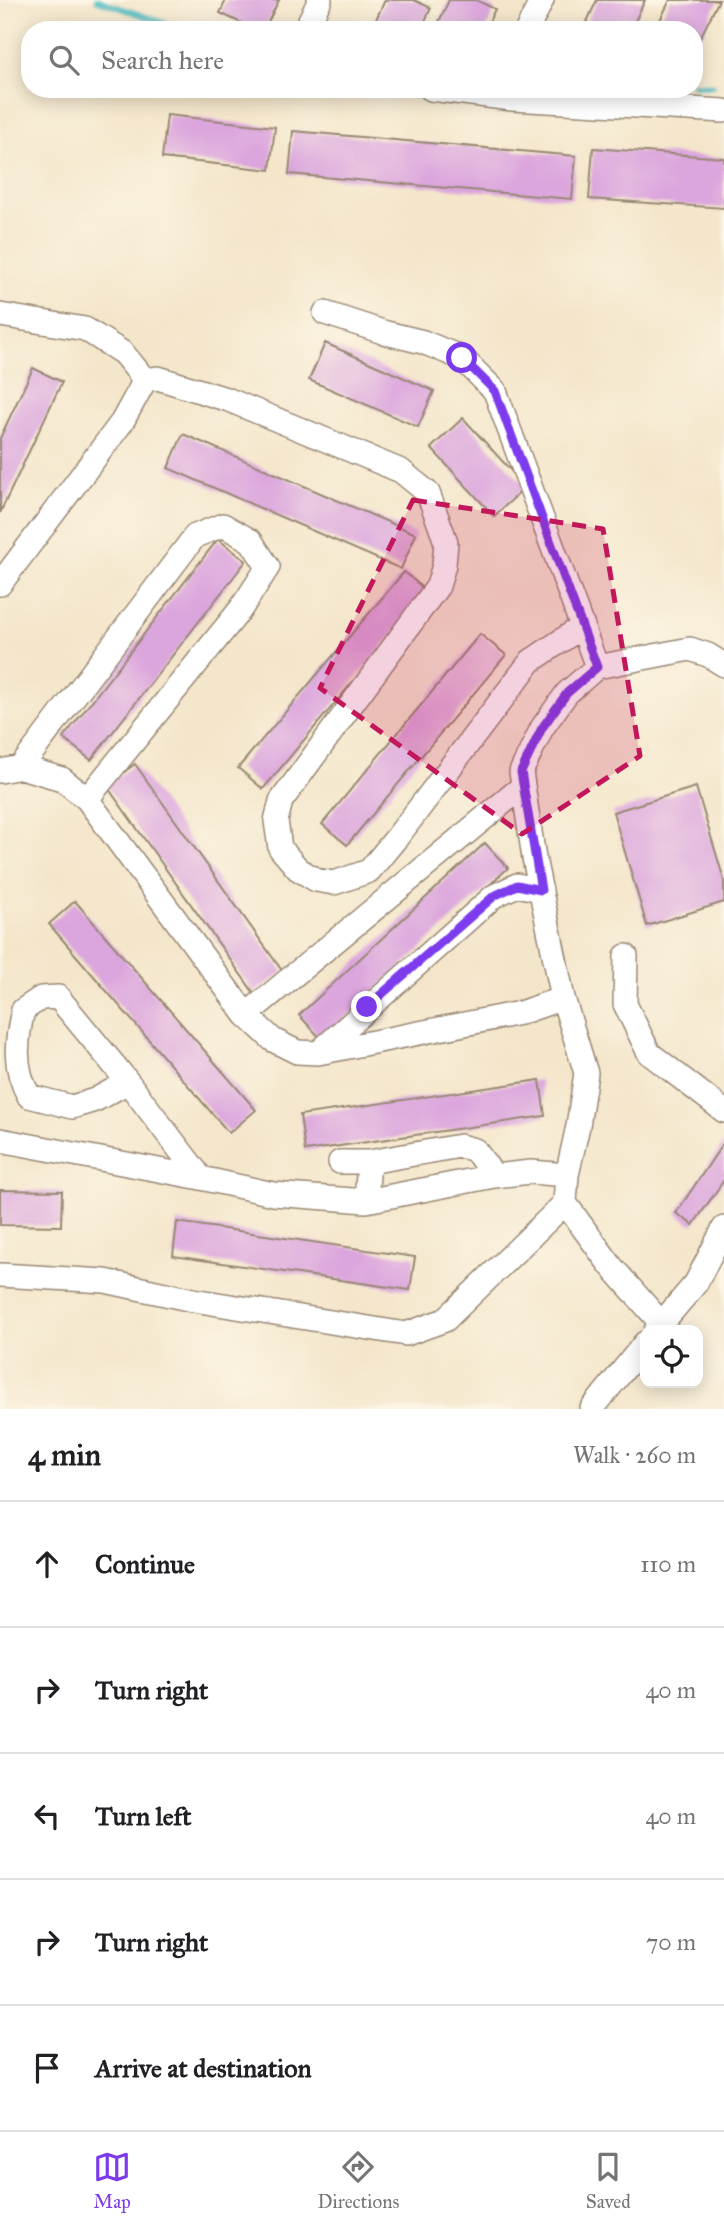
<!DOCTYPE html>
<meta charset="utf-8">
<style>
:root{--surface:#fff;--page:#f2f2f2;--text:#202124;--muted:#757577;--line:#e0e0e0;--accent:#7c3aed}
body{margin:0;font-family:"IM FELL Great Primer",serif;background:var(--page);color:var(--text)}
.controls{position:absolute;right:21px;bottom:21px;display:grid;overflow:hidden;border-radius:14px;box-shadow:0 4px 18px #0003}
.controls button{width:63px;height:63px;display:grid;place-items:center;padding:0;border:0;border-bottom:2px solid var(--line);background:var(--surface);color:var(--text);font:35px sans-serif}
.stop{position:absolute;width:21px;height:21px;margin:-16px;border:5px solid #7c3aed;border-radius:50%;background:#fff}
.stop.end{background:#7c3aed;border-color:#fff;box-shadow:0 2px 7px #0008}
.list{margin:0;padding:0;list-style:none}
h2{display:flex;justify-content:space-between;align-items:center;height:91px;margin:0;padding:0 28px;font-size:30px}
h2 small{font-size:23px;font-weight:400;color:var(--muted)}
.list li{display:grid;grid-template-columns:46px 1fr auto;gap:21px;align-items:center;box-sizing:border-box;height:126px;padding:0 28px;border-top:2px solid var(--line)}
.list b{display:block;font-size:26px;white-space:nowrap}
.list em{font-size:23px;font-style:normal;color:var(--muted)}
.icon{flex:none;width:38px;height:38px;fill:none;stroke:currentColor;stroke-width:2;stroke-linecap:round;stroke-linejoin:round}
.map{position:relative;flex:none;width:724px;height:1409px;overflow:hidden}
.search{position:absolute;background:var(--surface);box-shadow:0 4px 18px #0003;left:21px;right:21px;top:21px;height:77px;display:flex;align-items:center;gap:18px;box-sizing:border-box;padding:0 24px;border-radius:28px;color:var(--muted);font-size:26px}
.sheet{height:721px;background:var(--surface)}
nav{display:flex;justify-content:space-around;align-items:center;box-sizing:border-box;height:98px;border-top:2px solid var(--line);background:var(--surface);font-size:19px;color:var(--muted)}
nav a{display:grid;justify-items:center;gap:4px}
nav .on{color:var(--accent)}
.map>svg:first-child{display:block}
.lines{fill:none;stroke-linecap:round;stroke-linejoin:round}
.stream{stroke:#49b9bf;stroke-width:6}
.building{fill:#dba5dd}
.minor-casing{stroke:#988874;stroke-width:26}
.minor{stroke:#fff;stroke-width:23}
.route{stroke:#7c3aed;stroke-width:9}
.marked{fill:#c2185b;fill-opacity:0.2;stroke:#c2185b;stroke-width:5;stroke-dasharray:14 9;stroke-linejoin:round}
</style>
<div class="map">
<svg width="724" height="1409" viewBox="0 0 724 1409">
<rect width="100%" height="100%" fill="#fcf5e5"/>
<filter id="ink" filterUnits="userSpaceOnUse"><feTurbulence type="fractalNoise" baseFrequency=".0143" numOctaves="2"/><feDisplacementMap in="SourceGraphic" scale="14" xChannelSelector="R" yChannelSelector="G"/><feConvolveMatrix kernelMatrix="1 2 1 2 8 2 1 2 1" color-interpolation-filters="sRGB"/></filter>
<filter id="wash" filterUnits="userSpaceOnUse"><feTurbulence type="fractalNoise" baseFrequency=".00686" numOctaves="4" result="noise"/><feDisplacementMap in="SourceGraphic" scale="28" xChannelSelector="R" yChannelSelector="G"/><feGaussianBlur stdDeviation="1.57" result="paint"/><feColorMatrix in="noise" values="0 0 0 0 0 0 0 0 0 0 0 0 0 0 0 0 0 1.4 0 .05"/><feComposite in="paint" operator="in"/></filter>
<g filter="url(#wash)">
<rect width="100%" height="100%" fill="#f4e6cb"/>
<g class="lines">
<path class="stream" d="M97 0 185 30
M694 85 712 86"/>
</g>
<g id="blocks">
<path class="building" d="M226 0H279L264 30H256L220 13Z
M385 0H414L431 8 421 30H371Z
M449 0H476L495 9 485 30H435Z
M597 0H645L631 30H583Z
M670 0H719L694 50V30H655Z
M167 115 275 127 270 170 162 158Z
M293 131 576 156 572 199 289 174Z
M593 148 724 158V208L589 199Z
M325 343 434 391 418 427 309 380Z
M33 368 62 382 0 513V438Z
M463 418 526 487 494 516 431 448Z
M183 434 416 534 401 569 168 468Z
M218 539 246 561 91 760 63 738Z
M404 572 428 592 263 789 238 768Z
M480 634 506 655 347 845 322 824Z
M135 764 283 972 254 993 106 785Z
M696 787 724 880V902L647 926 613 812Z
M485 843 508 868 322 1040 299 1015Z
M75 901 256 1110 229 1133 49 924Z
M540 1080 545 1116 305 1151 300 1115Z
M724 1142V1180L693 1225 676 1213Z
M0 1190 62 1191 61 1226 0 1225Z
M177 1222 415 1257 410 1290 173 1256Z"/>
</g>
</g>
<g filter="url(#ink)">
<use href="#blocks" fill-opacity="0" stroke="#988874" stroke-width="2"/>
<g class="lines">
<defs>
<path id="minor" d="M305 30 320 0
M527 30 542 0
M431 89 512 99 724 111
M325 313 386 333 423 342 462 358 495 391 597 667
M0 315 85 329 123 353 145 380
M0 584 122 422 145 380 158 378 229 400 401 471 428 493 446 542 444 565 438 586 281 801 276 821 280 848 298 869 316 880 334 883 369 871 398 836 531 661 583 626
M21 767 195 536 223 525 251 541 268 567 240 610 87 799
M0 771 21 767 62 779 87 799 246 1015 273 1040 297 1052 318 1053 520 1013 563 998
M626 956 625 1004 649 1053 724 1111
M246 1015 523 786
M318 1053 494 896 517 885 541 890
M128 1082 95 1100 72 1107 29 1096C13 1068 16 1041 23 1010L41 998 58 997 128 1082 201 1178
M0 1140 201 1178 273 1194 366 1201 494 1176 531 1172 567 1175
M340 1162H369
M366 1201 369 1162 460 1146 475 1150 494 1176
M0 1275 105 1281 193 1300 406 1334 445 1320 565 1203
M661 1323 611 1266 565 1203 567 1175 578 1126 586 1073 563 998 534 858 521 772 542 728 567 693 597 667 690 649 708 655 724 665
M656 1330 696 1283 724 1228
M592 1409 645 1343"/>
</defs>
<use href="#minor" class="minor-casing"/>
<use href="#minor" class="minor"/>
</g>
</g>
<g class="lines" filter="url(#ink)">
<path class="route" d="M367 1007 494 896 517 885 541 890 521 772 542 728 567 693 597 667 495 391 462 358"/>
</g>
<path class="marked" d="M413 500 603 529 640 756 522 834 320 688Z"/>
</svg>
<div class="controls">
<button><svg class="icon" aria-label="locate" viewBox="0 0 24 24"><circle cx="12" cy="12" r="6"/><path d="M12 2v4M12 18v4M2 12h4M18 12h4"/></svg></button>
</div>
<div class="stop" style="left:462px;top:358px"></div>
<div class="stop end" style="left:367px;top:1007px"></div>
<div class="search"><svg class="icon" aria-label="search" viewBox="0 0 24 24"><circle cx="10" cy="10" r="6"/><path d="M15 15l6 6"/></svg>Search here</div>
</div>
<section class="sheet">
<h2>4 min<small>Walk · 260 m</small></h2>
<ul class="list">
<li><svg class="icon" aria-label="ahead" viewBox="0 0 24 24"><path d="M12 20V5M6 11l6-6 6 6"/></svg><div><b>Continue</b></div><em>110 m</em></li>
<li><svg class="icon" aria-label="right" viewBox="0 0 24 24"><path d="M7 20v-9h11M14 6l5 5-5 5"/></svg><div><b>Turn right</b></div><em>40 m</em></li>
<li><svg class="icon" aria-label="left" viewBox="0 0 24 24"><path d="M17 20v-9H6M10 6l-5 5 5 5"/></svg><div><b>Turn left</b></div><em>40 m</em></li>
<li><svg class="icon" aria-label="right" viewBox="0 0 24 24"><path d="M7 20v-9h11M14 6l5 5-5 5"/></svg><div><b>Turn right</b></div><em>70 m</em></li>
<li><svg class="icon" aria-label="arrive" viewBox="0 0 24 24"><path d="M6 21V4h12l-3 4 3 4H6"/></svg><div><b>Arrive at destination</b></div></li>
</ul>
</section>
<nav>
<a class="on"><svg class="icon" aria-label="map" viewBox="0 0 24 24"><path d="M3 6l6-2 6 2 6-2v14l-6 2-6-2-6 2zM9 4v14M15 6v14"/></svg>Map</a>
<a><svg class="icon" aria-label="directions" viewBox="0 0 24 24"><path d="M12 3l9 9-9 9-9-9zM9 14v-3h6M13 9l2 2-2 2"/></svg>Directions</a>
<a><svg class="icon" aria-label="saved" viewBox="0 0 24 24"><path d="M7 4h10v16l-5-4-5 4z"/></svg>Saved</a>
</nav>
